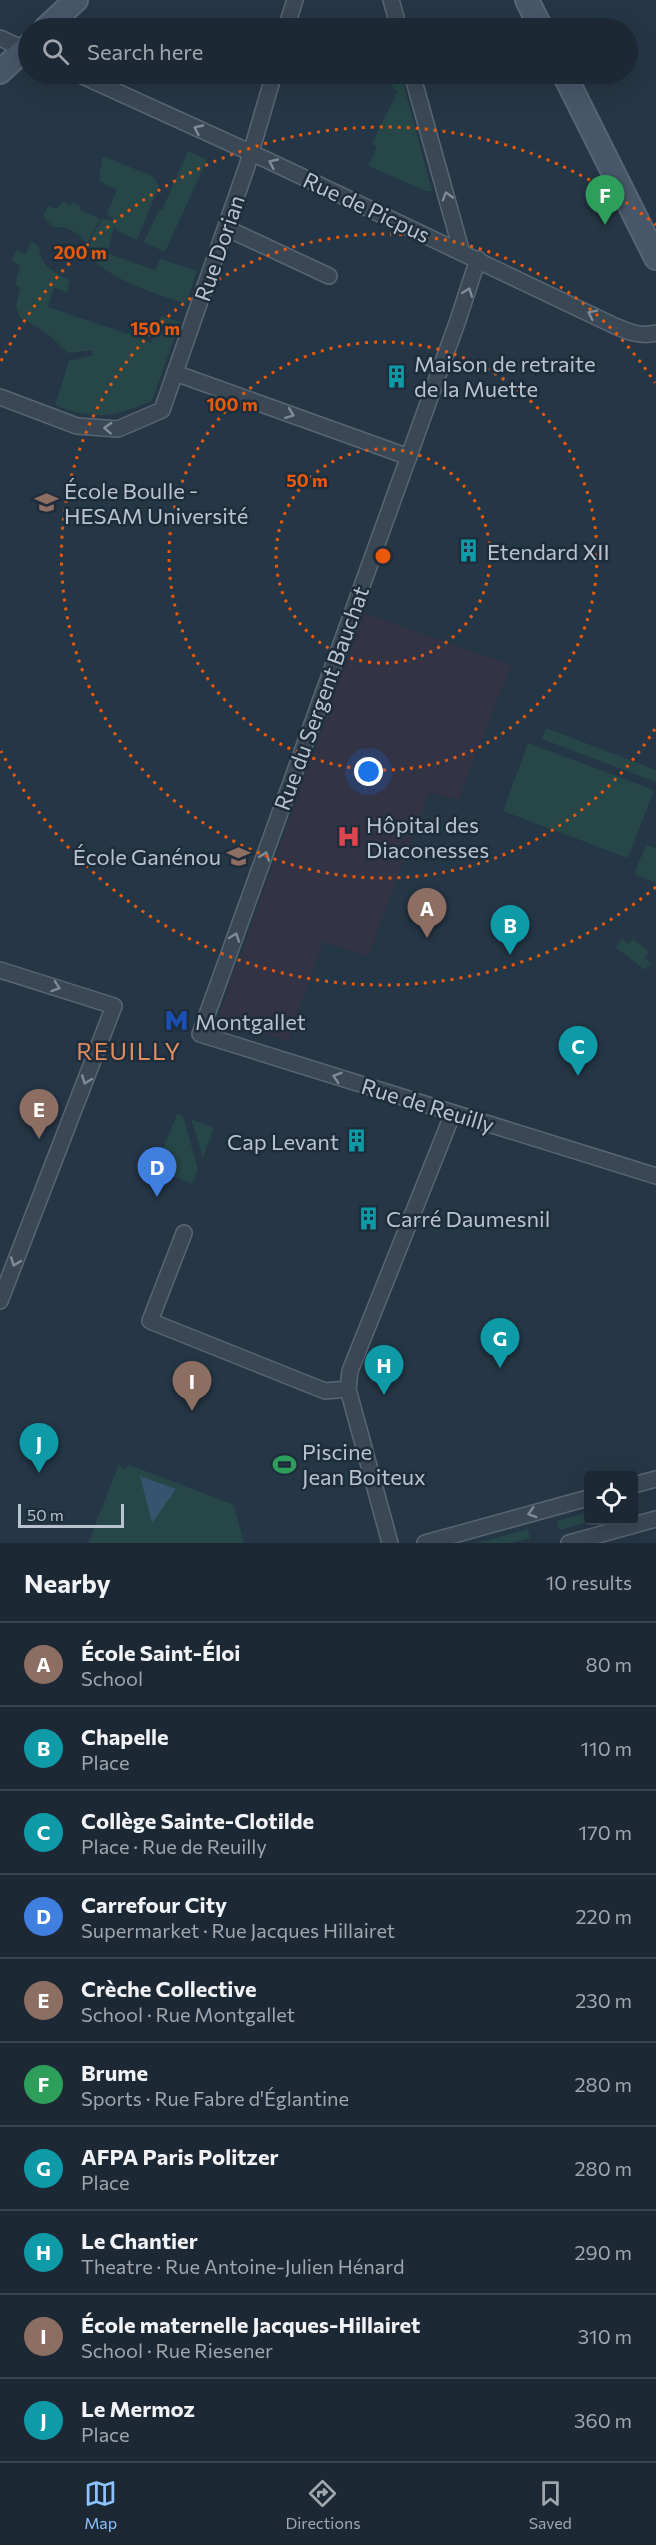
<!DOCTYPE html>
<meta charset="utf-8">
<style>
:root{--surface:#1c2834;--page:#25303c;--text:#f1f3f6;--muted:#a0a6ac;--line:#3a444f;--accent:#8cc3ff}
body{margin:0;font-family:Commissioner,sans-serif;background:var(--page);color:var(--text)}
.controls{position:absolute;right:18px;bottom:18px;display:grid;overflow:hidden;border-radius:6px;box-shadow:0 6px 24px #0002}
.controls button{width:54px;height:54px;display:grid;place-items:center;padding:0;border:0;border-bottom:2px solid var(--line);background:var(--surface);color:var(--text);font:30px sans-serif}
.scale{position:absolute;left:18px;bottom:15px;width:106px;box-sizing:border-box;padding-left:6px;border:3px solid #b8c3cf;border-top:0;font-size:16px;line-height:21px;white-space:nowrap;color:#b8c3cf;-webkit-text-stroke:4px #1e2d3b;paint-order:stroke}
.you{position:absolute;left:369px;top:772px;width:21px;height:21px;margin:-15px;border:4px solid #fff;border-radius:50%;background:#1a73e8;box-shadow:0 0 0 9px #1a73e833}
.badge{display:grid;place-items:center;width:39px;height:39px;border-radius:50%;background:var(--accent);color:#fff;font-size:20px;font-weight:700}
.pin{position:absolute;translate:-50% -50px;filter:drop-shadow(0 2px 3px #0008)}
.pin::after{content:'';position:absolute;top:32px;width:21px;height:18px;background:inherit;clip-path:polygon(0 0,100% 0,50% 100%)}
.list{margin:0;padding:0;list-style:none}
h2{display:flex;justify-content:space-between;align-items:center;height:78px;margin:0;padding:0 24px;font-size:26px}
h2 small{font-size:20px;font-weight:400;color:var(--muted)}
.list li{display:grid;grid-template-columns:39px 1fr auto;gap:18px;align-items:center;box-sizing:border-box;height:84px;padding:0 24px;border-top:2px solid var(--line)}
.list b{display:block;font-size:22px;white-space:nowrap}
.list p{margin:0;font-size:20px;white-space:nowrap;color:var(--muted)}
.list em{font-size:20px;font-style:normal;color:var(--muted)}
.icon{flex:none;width:33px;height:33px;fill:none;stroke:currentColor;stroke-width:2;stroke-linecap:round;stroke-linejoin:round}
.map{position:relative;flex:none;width:656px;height:1543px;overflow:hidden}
.search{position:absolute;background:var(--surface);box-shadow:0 6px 24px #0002;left:18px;right:18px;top:18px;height:66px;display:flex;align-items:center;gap:15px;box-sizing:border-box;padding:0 21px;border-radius:33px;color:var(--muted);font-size:22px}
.sheet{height:918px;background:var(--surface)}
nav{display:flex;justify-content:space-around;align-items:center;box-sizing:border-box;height:84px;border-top:2px solid var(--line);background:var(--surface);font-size:16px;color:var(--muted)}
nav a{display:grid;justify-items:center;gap:3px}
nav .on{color:var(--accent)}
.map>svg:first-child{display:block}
.medical{fill:#333346}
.green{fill:#274647}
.water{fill:#37546e}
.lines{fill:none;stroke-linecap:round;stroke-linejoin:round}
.street-casing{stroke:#586673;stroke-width:18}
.secondary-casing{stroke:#586673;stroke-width:26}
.street{stroke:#3a4855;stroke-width:15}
.secondary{stroke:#475769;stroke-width:22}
.oneway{stroke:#7f8c98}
.ring{fill:none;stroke:#e8590c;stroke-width:3;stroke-dasharray:3 6}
.labels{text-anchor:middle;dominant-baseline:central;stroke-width:5;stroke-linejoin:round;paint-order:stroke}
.street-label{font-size:22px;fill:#b8c3cf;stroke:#1e2d3b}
.poi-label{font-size:22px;fill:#b8c3cf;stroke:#1e2d3b;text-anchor:start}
.neighbourhood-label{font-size:24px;letter-spacing:1.5px;fill:#e08c61;stroke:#1e2d3b}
.centre{fill:#e8590c;stroke:#1e2d3b;stroke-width:3}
.ring-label{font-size:18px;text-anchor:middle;font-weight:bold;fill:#e8590c;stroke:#1e2d3b;stroke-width:5;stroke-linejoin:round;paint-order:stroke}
</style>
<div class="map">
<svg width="656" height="1543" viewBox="0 0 656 1543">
<rect width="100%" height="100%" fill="#253646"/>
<path class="medical" d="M364 613 511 665 458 800 430 792 368 956 323 942 288 1041 218 1018Z"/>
<path class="green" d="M402 78 432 191H426L368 166 377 147 372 144 397 92 390 83Z
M188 151 207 160 165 252 144 242 159 210H162Z
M106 157 154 177 159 186 137 240 116 230 115 225 107 253 155 270 160 259 197 271 186 304C164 296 87 275 90 245 90 237 99 226 102 219L115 221 107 214 117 190 99 181 102 158Z
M63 201 70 205 72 202 80 206 79 209 100 219 87 243C77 232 69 226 53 227L43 216 48 206 57 209Z
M31 242 39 246C40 266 54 273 70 280L67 292 54 288 48 307 143 339V341L151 343 161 316 180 322 152 401C114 417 94 421 55 405L69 361 93 355V350L68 353 49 335 19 316 16 305 20 288 15 284 20 266 12 261 16 250 26 254Z
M546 728 656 770V782L542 739Z
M528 743 654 790 628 858 503 811Z
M646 845 656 848V883L634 874Z
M622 939 628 944 633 939 649 951 645 958 651 963 645 970 615 947Z
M177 1114 183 1116 198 1169 192 1184 155 1169Z
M191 1119 214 1128 203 1158Z
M119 1464 123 1469 130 1465 234 1505 244 1543H88Z
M588 1512V1520L593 1521 559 1530 557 1521Z
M528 1529 530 1538 511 1543H477Z"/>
<path class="water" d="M140 1476 176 1489 152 1523Z"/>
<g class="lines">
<defs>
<path id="street" d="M391 0 399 28
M286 28 295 0
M0 38 28 51
M78 74 267 160 615 326C629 332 641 337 656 333
M412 74 462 253
M226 228 329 276
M478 259 457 323 200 1034 656 1176
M175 373 409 457
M0 397 77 426 118 429 162 410 247 166 274 74
M0 970 114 1006 0 1301
M184 1233 150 1321 325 1391 348 1389
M634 1485 656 1479
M390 1543 348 1389 350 1371 453 1113
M425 1543 588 1498
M569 1543 656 1519"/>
<path id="secondary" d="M527 0 541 28
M46 28 76 0
M0 72 28 46
M564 74 656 258"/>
</defs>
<use href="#street" class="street-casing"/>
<use href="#secondary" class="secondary-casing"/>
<use href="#street" class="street"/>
<use href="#secondary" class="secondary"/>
</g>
<defs><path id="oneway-chevron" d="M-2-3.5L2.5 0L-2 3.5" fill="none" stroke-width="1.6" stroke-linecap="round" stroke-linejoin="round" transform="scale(1.5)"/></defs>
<g class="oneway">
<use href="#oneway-chevron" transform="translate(198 129) rotate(-155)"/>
<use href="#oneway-chevron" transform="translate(273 163) rotate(-155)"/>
<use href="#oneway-chevron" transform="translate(447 196) rotate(-106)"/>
<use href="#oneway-chevron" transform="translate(468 292) rotate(-70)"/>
<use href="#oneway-chevron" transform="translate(592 314) rotate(-154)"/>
<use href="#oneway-chevron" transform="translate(290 414) rotate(20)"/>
<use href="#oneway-chevron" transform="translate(108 428) rotate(-177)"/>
<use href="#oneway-chevron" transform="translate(265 856) rotate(-70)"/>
<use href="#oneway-chevron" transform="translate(235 937) rotate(-70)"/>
<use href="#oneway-chevron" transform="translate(56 987) rotate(18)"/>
<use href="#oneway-chevron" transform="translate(337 1077) rotate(-163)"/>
<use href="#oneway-chevron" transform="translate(86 1080) rotate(111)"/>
<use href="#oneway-chevron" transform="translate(15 1262) rotate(111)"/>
<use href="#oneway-chevron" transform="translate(532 1513) rotate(164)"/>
</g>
<g class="ring">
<circle cx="383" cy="556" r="107"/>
<circle cx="383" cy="556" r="214"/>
<path d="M655 729A322 322 0 1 1 655 383"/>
<path d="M656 887A429 429 0 0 1 1 751M1 361A429 429 0 0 1 656 225"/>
</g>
<defs>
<symbol id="building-bare" viewBox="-9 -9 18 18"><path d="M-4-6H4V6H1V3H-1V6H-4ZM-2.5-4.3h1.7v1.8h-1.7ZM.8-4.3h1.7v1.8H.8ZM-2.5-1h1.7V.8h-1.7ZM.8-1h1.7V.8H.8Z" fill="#0f9aa8" stroke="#1e2d3b" stroke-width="2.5" paint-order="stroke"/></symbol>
<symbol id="university-bare" viewBox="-9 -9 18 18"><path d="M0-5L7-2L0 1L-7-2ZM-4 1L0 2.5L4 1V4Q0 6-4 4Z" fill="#8d6e63" stroke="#1e2d3b" stroke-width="2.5" paint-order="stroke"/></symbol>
<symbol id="hospital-bare" viewBox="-9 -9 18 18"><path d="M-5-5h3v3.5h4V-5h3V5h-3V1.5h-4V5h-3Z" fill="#e0444e" stroke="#1e2d3b" stroke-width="2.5" paint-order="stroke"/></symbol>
<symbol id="school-bare" viewBox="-9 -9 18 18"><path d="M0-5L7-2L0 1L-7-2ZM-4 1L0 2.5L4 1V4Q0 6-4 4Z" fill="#8d6e63" stroke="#1e2d3b" stroke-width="2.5" paint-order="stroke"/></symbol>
<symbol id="metro-bare" viewBox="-9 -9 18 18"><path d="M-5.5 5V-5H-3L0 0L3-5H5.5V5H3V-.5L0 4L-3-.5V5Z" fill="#1a4fb4" stroke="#1e2d3b" stroke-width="2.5" paint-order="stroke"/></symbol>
<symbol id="stadium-bare" viewBox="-9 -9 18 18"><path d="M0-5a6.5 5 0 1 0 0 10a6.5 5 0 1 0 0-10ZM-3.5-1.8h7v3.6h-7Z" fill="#2e9e5b" stroke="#1e2d3b" stroke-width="2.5" paint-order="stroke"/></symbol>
</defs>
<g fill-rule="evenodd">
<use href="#building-bare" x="380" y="360" width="33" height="33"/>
<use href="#university-bare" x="30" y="486" width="33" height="33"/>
<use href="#building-bare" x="452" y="534" width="33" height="33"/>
<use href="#hospital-bare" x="332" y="820" width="33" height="33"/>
<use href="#school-bare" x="222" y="840" width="33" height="33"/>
<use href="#metro-bare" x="160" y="1004" width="33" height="33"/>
<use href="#building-bare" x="340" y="1124" width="33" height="33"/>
<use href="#building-bare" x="352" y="1202" width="33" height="33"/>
<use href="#stadium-bare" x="268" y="1448" width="33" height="33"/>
</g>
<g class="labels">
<g class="street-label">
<text transform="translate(367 207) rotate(25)">Rue de Picpus</text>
<text transform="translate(219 248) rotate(-71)">Rue Dorian</text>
<text transform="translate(321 698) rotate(-70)">Rue du Sergent Bauchat</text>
<text transform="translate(428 1105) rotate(17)">Rue de Reuilly</text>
</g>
<g class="poi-label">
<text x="414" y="363">Maison de retraite<tspan x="414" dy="25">de la Muette</tspan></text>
<text x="64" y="490">École Boulle -<tspan x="64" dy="25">HESAM Université</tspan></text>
<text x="487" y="551">Etendard XII</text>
<text x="366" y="824">Hôpital des<tspan x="366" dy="25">Diaconesses</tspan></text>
<text x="221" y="856" text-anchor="end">École Ganénou</text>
<text x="195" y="1021">Montgallet</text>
<text x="339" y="1141" text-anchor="end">Cap Levant</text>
<text x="386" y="1218">Carré Daumesnil</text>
<text x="302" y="1451">Piscine<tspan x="302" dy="25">Jean Boiteux</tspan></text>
</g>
<g class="neighbourhood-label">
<text x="129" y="1050">REUILLY</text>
</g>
</g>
<circle cx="383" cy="556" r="9" class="centre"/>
<g class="ring-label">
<text x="80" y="259">200 m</text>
<text x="155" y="335">150 m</text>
<text x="232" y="411">100 m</text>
<text x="307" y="487">50 m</text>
</g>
</svg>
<div class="controls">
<button><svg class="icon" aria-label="locate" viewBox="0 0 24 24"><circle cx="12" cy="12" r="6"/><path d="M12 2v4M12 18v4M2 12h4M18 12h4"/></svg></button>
</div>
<div class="scale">50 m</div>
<div class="you"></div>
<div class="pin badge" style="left:427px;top:938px;background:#8d6e63">A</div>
<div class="pin badge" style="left:510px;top:955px;background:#0f9aa8">B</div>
<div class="pin badge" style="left:578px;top:1076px;background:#0f9aa8">C</div>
<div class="pin badge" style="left:157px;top:1197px;background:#3f7fe0">D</div>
<div class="pin badge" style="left:39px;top:1139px;background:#8d6e63">E</div>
<div class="pin badge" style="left:605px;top:225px;background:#2e9e5b">F</div>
<div class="pin badge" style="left:500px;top:1368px;background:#0f9aa8">G</div>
<div class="pin badge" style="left:384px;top:1395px;background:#0f9aa8">H</div>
<div class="pin badge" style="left:192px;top:1411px;background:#8d6e63">I</div>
<div class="pin badge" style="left:39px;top:1473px;background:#0f9aa8">J</div>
<div class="search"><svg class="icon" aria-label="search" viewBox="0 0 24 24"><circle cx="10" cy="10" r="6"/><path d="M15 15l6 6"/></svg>Search here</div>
</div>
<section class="sheet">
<h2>Nearby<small>10 results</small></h2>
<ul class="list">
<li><span class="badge" style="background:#8d6e63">A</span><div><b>École Saint-Éloi</b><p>School</p></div><em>80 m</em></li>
<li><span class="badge" style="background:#0f9aa8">B</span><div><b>Chapelle</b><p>Place</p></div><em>110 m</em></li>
<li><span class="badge" style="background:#0f9aa8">C</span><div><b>Collège Sainte-Clotilde</b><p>Place · Rue de Reuilly</p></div><em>170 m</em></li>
<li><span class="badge" style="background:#3f7fe0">D</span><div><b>Carrefour City</b><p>Supermarket · Rue Jacques Hillairet</p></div><em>220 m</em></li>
<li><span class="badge" style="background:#8d6e63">E</span><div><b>Crèche Collective</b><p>School · Rue Montgallet</p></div><em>230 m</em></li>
<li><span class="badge" style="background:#2e9e5b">F</span><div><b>Brume</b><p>Sports · Rue Fabre d'Églantine</p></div><em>280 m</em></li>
<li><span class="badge" style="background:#0f9aa8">G</span><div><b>AFPA Paris Politzer</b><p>Place</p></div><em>280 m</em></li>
<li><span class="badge" style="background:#0f9aa8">H</span><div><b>Le Chantier</b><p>Theatre · Rue Antoine-Julien Hénard</p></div><em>290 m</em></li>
<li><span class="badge" style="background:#8d6e63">I</span><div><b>École maternelle Jacques-Hillairet</b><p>School · Rue Riesener</p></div><em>310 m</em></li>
<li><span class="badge" style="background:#0f9aa8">J</span><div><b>Le Mermoz</b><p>Place</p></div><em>360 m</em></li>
</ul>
</section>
<nav>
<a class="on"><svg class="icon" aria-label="map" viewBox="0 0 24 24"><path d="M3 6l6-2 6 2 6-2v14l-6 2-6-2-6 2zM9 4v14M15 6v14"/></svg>Map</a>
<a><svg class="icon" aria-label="directions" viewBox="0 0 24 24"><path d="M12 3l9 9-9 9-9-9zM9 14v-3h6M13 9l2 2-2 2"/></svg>Directions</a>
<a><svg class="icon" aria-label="saved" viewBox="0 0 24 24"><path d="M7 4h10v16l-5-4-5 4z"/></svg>Saved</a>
</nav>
